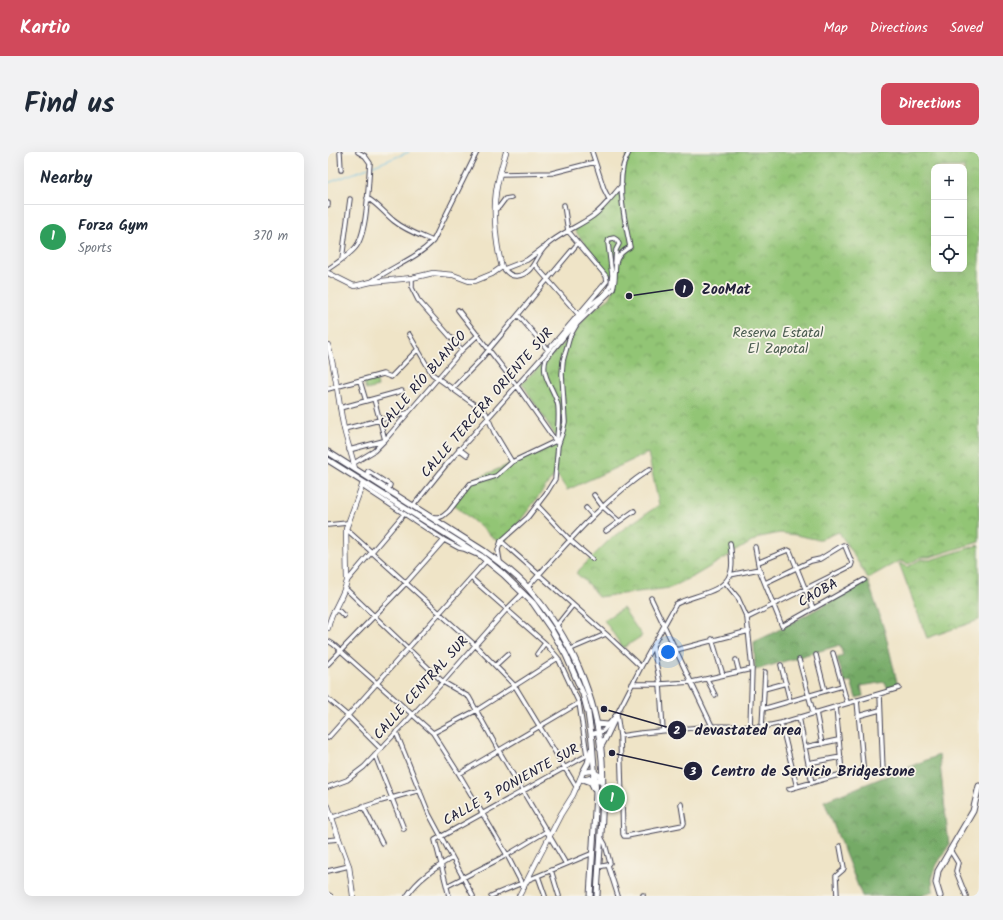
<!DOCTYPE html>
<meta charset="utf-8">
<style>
:root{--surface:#fff;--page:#f2f2f3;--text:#1f2937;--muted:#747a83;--line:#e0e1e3;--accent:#d1495b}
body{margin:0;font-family:Kalam,sans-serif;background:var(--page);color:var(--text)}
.controls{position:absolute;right:12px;top:12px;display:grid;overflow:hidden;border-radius:8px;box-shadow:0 4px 16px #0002}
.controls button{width:36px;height:36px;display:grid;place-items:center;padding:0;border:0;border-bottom:1px solid var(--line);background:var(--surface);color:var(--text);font:20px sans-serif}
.you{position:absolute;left:340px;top:500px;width:14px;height:14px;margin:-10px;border:3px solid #fff;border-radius:50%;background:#1a73e8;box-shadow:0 0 0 6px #1a73e833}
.badge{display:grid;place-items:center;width:26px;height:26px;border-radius:50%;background:var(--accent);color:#fff;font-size:13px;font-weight:700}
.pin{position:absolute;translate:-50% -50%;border:2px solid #fff;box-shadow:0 1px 4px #0006}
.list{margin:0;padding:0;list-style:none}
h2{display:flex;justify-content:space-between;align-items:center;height:52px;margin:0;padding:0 16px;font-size:17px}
h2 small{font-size:13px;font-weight:400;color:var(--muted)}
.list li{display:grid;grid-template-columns:26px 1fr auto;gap:12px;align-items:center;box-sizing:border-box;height:64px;padding:0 16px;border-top:1px solid var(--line)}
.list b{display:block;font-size:15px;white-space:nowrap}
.list p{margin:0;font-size:13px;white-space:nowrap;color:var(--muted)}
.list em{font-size:13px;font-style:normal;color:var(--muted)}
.icon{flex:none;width:22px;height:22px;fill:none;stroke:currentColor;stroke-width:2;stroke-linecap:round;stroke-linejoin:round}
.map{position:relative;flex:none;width:651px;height:744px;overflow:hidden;border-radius:8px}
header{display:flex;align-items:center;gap:24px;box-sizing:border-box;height:56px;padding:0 20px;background:var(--accent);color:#fff}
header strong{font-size:19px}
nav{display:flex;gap:22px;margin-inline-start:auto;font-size:14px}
.intro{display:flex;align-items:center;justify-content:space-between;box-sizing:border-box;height:96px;padding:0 24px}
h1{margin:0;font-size:28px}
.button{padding:10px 18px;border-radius:8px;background:var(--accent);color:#fff;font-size:14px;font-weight:700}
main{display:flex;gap:24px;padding:0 24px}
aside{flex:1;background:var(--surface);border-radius:8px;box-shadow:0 4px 16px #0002}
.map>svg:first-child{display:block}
.forest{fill:url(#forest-crowns);stroke:#4c6650}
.park{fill:url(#park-crowns);stroke:#5a7458;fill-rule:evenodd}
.pitch{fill:#92c575;stroke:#5a7458}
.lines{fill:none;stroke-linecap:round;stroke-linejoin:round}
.stream{stroke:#6ec3ea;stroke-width:1}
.street-casing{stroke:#413f50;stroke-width:5.5}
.secondary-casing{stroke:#413f50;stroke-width:6}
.primary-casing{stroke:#413f50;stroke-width:7}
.street{stroke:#fff;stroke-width:3.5}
.secondary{stroke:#fff;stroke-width:4.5}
.primary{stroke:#fff;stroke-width:5}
.labels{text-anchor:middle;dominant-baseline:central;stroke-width:3.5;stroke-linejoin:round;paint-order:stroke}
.park-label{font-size:14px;fill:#495b4f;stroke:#f7f3e8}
.street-label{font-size:14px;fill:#22223b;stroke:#f7f3e8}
.leader{fill:none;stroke:#22223b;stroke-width:1.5}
.callout-dot{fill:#22223b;stroke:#f7f3e8;stroke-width:1.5}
.mark-label{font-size:12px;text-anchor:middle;font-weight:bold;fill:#fff}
.callout-label{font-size:15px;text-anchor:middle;font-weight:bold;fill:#22223b;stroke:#f7f3e8;stroke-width:3.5;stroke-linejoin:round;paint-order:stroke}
</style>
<header>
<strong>Kartio</strong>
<nav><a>Map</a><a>Directions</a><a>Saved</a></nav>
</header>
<div class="intro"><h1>Find us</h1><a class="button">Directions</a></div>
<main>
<aside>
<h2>Nearby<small></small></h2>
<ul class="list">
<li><span class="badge" style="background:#2e9e5b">1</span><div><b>Forza Gym</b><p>Sports</p></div><em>370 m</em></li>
</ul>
</aside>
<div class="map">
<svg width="651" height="744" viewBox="0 0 651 744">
<defs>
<pattern id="forest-crowns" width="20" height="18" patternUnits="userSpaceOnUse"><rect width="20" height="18" fill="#75aa66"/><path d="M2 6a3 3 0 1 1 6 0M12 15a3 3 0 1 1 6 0" fill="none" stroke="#608a55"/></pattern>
<pattern id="park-crowns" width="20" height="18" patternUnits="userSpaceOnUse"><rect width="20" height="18" fill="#92c575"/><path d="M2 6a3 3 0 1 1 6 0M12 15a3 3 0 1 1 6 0" fill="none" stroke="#77a061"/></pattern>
</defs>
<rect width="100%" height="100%" fill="#f7f3e8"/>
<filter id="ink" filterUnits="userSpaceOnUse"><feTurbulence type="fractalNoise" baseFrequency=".025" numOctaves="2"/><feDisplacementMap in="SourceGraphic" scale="8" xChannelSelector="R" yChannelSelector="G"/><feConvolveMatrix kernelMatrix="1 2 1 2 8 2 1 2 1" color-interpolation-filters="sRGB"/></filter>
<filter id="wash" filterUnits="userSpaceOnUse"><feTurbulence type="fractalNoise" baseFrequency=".012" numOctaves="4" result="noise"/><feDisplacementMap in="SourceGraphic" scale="16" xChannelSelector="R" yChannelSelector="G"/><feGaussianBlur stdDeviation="0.9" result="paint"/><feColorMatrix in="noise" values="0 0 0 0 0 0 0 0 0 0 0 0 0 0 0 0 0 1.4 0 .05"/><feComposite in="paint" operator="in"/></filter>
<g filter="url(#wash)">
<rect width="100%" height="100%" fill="#efe4c7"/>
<path class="forest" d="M540 429 557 480 570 534 560 537 557 530 533 534 535 544 528 546 523 529 517 531 509 506 515 504 512 493 427 518 426 490 445 481Z
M611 603 621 693 608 714 604 727 605 739 593 744H534L496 649Z"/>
<path class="park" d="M302 0H651V390L602 405H593L581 412 571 409 540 426 511 380 493 387H487L468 383 452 381 432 385 368 423 342 436 270 445 263 435 248 421 281 388 298 375 331 353 320 301 239 338 228 321 174 393 125 352 142 329 232 291 194 231 247 180 261 161 282 146 285 140 287 132 245 76 280 54 294 35 295 19 299 4ZM606 15H636V117H606Z
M651 393V468L599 486 571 411 580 415 593 407 602 408Z"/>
<path class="pitch" d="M48 227 50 235 38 238 36 230Z
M295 456 314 484 295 496 276 468Z"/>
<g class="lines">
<path class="stream" d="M43 15 81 0
M0 31 40 16"/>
</g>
</g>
<g filter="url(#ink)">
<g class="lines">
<defs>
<path id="street" d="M12 0 13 18
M264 0 276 37 281 47
M172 22 224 21 267 10
M39 46C50 52 56 61 66 69 77 78 91 83 105 89
M0 53V51
M168 57 171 55 177 47 183 46
M14 107 22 47
M207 113 250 162
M174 115C178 119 182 125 189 124 206 122 207 104 218 94 229 83 251 74 265 64 275 57 285 43 294 33
M0 117C9 111 20 104 27 96 40 82 40 31 42 11L37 4 30 0
M176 117 199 108 215 96
M84 126V136L90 148 134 198
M43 130C63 115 88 107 105 89L149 0
M130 158 189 234 229 291
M190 163 220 198
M81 182 104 222 158 261 166 280 184 310
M32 229 38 249
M0 237 55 222 63 225 90 197
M124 237 153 207 250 91
M46 247 57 288
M12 256 74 239
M16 277 79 261
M131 297 139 303
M21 298 55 289
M26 311 46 299 57 288 134 198 150 183
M38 324 40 319 62 333 60 338
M34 334 116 388 131 396 136 397 147 402
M266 343 275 355 291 369
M209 353 242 388 264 407
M85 354 118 313 216 203 279 129 278 124 240 79 236 53
M258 356 265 364
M105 366H110L115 364 121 359 142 332 168 324 184 310 228 289 229 286C230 276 231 264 230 254 227 237 212 225 218 207L261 154 278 141 283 132 284 123 280 91 281 87 286 86 289 88 291 92 288 98 287 111
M0 373 19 371
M18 377 147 493 187 534 249 636
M278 379 306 359
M173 389 278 482 313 515
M427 395 431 417 454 474 536 428
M172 410 170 398 173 389 200 365 219 340 227 327 230 294 235 279 237 270 234 222 235 209 242 184 249 172 285 137C291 119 280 107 302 95 297 69 290 41 295 15 296 10 299 5 301 0
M431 410 460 398 462 399 485 456
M402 423 431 417
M143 426 217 491 230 506 251 551 259 603
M19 429 76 362
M397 430 410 446 419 466 424 517 422 575
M200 435C237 393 274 349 322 317
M17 436 115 530 141 545 171 599 238 712
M323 446 384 574
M6 458 11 459 16 464
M419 466 523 414 524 411 517 394 515 393 492 407 483 409 437 431
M229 473 245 453
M384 487 395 523
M0 489 5 492 105 581 131 622 179 703 196 736
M325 494 332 532 335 579
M243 497 278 482
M348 498 421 479
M505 501 519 550
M209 502 217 491
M488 503 497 539
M408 508 411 520
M471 508 485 560
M0 512 78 431 116 388
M168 513 180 502
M453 513 462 549
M379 527 387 543
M304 532H332L364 530 424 517
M436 537 458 531
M552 542 555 620
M0 547 20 564 53 597
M529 548 536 624
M435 557 514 534
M488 560 494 592
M289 563 292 584 295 682 296 684H299L355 673 356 671 353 652
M530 564 552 558
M471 565 484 631
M453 571 469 635
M434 575 437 520
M68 580 101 662 145 744
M105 581 149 558 230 506
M263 582 275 579 289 562 313 515 348 452C364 443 396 441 402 422 406 413 403 400 402 391
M292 584 313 581 384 574 434 575 453 571 571 536
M0 586 158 409
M477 595 510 588
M47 603 76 677
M480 611 513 605
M131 622 251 551
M0 635 19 628 36 615 115 530 179 457 195 441
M461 637 514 622 508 554
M35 654 54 691
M0 664 5 665 53 649 92 638
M0 688 11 687
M622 698 630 711 628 719 638 744
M280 713 290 744
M270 715 280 713 282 711 277 692 273 685
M223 718 231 744
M0 719 21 714
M210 724 217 744
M200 728 265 701
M119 734 179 703 219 679
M315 743V744
M79 744C90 727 107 716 124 706
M121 744 107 688 263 601
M163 744 194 731
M509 744 508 724 515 718 516 716 512 694"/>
<path id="secondary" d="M0 121 26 134 43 130 84 126 105 121 125 123 141 129H147L164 122 174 115C168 94 165 62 168 40 170 26 174 13 178 0
M0 193C8 220 10 246 15 272 18 288 24 302 27 317
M0 476C3 459 15 446 19 429L18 377 35 331
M255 628 263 626 274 629
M0 654 11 687 21 714 25 744
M0 743 2 744
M191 744 233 662 245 643 255 620 264 619 274 625"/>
<path id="primary" d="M0 300 156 399C171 410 187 421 200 436 242 484 269 544 274 608 277 653 271 699 269 744
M0 308 153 404 175 422 205 451 223 477 238 503 255 542 260 561 264 589 268 641 262 744
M269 572 280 573
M272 596 279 583 288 564
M255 620 260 611 263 598
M255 627 263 630 266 636
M612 744 608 731 610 719 645 659 651 634"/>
</defs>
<use href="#street" class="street-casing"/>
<use href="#secondary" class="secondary-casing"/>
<use href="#primary" class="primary-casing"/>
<use href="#street" class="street"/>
<use href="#secondary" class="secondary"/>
<use href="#primary" class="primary"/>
</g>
</g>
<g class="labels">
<g class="park-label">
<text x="450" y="181">Reserva Estatal<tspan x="450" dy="16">El Zapotal</tspan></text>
</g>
<g class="street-label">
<text transform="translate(95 228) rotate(-49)">CALLE RÍO BLANCO</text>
<text transform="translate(159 251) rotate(-49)">CALLE TERCERA ORIENTE SUR</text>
<text transform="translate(490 441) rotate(-29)">CAOBA</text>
<text transform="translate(93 536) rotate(-48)">CALLE CENTRAL SUR</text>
<text transform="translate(183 633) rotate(-29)">CALLE 3 PONIENTE SUR</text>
</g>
</g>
<path class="leader" d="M301 144L356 136M276 557L349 578M284 601L365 619"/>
<g class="callout-dot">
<circle cx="301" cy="144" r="4"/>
<circle cx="276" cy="557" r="4"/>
<circle cx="284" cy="601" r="4"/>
<circle cx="356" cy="136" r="10"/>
<circle cx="349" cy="578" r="10"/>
<circle cx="365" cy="619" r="10"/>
</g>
<g class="mark-label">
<text x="356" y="141">1</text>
<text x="349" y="582">2</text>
<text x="365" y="623">3</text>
</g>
<g class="callout-label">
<text x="398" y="142">ZooMat</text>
<text x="420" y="583">devastated area</text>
<text x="485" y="624">Centro de Servicio Bridgestone</text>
</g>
</svg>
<div class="controls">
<button>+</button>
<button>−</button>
<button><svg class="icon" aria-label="locate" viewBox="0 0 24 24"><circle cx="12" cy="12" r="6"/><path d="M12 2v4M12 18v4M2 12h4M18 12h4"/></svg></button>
</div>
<div class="you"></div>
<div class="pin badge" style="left:284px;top:646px;background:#2e9e5b">1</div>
</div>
</main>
